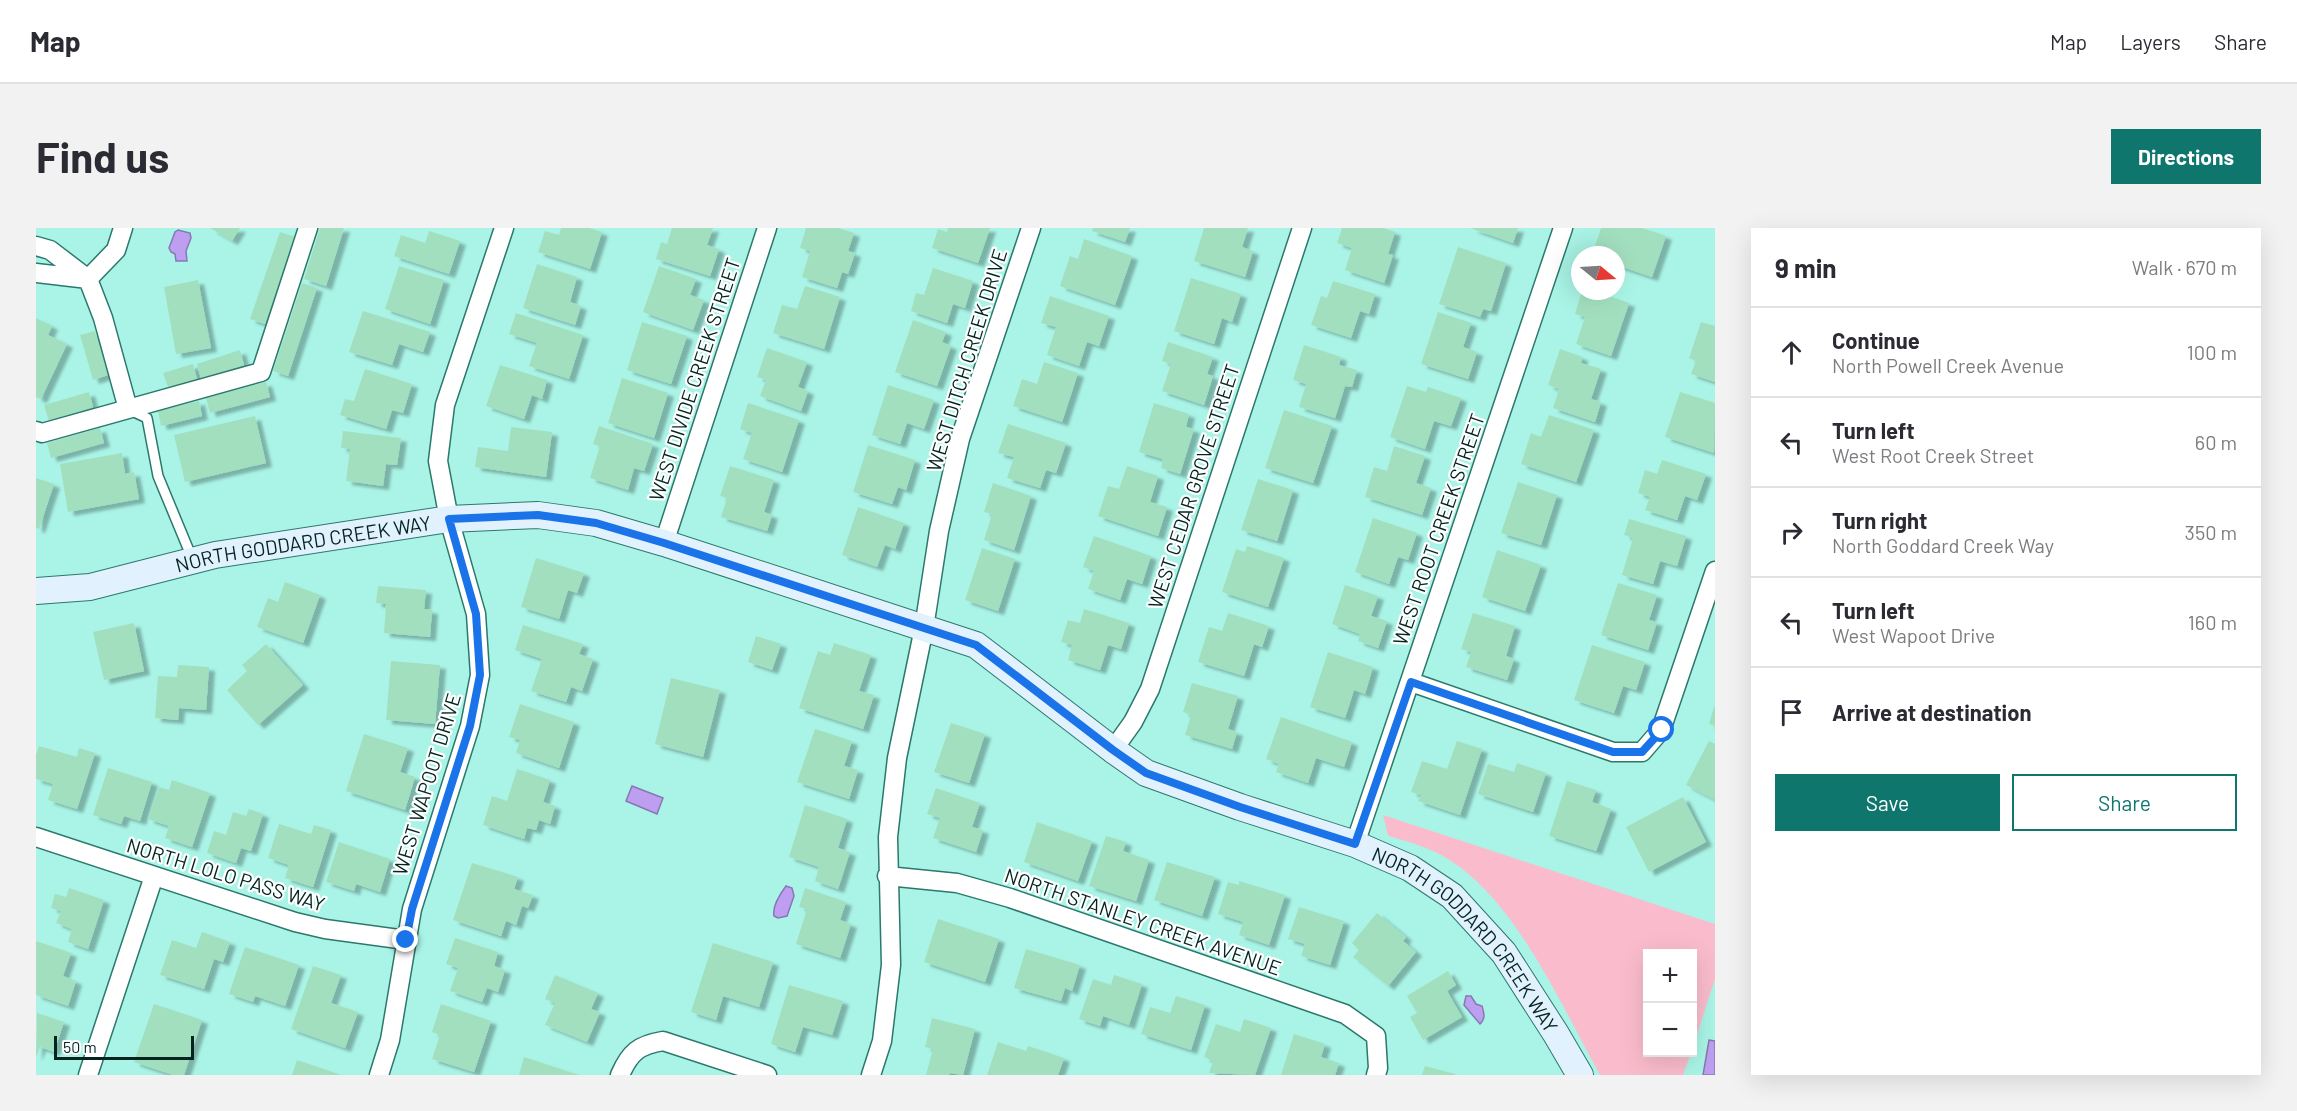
<!DOCTYPE html>
<meta charset="utf-8">
<style>
:root{--surface:#fff;--page:#f2f2f3;--text:#2b2b33;--muted:#7c7c81;--line:#e1e1e2;--accent:#0f766e}
body{margin:0;font-family:Barlow,sans-serif;background:var(--page);color:var(--text)}
.controls{position:absolute;right:18px;bottom:18px;display:grid;overflow:hidden;border-radius:0px;box-shadow:0 6px 24px #0002}
.controls button{width:54px;height:54px;display:grid;place-items:center;padding:0;border:0;border-bottom:2px solid var(--line);background:var(--surface);color:var(--text);font:30px sans-serif}
.compass{position:absolute;left:1535px;top:18px;width:54px;height:54px;border-radius:50%;background:var(--surface);box-shadow:0 6px 24px #0002;rotate:108deg}
.scale{position:absolute;left:18px;bottom:15px;width:140px;box-sizing:border-box;padding-left:6px;border:3px solid #03241f;border-top:0;font-size:16px;line-height:21px;white-space:nowrap;color:#03241f;-webkit-text-stroke:4px #fff;paint-order:stroke}
.stop{position:absolute;width:18px;height:18px;margin:-14px;border:4px solid #1a73e8;border-radius:50%;background:#fff}
.stop.end{background:#1a73e8;border-color:#fff;box-shadow:0 2px 6px #0008}
.list{margin:0;padding:0;list-style:none}
h2{display:flex;justify-content:space-between;align-items:center;height:78px;margin:0;padding:0 24px;font-size:26px}
h2 small{font-size:20px;font-weight:400;color:var(--muted)}
.list li{display:grid;grid-template-columns:39px 1fr auto;gap:18px;align-items:center;box-sizing:border-box;height:90px;padding:0 24px;border-top:2px solid var(--line)}
.list b{display:block;font-size:22px;white-space:nowrap}
.list p{margin:0;font-size:20px;white-space:nowrap;color:var(--muted)}
.list em{font-size:20px;font-style:normal;color:var(--muted)}
.actions{display:flex;gap:12px;padding:18px 24px}
.actions a{flex:1;padding:14px 0;border:2px solid var(--accent);border-radius:0px;text-align:center;font-size:21px;color:var(--accent)}
.actions .main{background:var(--accent);color:#fff}
.icon{flex:none;width:33px;height:33px;fill:none;stroke:currentColor;stroke-width:2;stroke-linecap:round;stroke-linejoin:round}
.map{position:relative;flex:none;width:1679px;height:847px;overflow:hidden;border-radius:0px}
header{display:flex;align-items:center;gap:36px;box-sizing:border-box;height:84px;padding:0 30px;background:var(--surface);border-bottom:2px solid var(--line)}
header strong{font-size:28px}
nav{display:flex;gap:33px;margin-inline-start:auto;font-size:21px}
.intro{display:flex;align-items:center;justify-content:space-between;box-sizing:border-box;height:144px;padding:0 36px}
h1{margin:0;font-size:42px}
.button{padding:15px 27px;border-radius:0px;background:var(--accent);color:#fff;font-size:21px;font-weight:700}
main{display:flex;gap:36px;padding:0 36px}
aside{flex:1;background:var(--surface);border-radius:0px;box-shadow:0 6px 24px #0002}
.map>svg:first-child{display:block}
.green{fill:#fabccc}
.water{fill:#be9ef0;stroke:#8679b1;stroke-width:1.5}
.building{fill:#a2dfbf;filter:url(#shadow)}
.lines{fill:none;stroke-linecap:round;stroke-linejoin:round}
.lane-casing{stroke:#2b786c;stroke-width:12}
.street-casing{stroke:#2b786c;stroke-width:21}
.secondary-casing{stroke:#2b786c;stroke-width:28}
.lane{stroke:#fff;stroke-width:9}
.street{stroke:#fff;stroke-width:18}
.secondary{stroke:#e1f2fe;stroke-width:26}
.route{stroke:#1a73e8;stroke-width:8}
.labels{text-anchor:middle;dominant-baseline:central;stroke-width:4.5;stroke-linejoin:round;paint-order:stroke}
.street-label{font-size:20px;fill:#03241f;stroke:#fff}
</style>
<header>
<strong>Map</strong>
<nav><a>Map</a><a>Layers</a><a>Share</a></nav>
</header>
<div class="intro"><h1>Find us</h1><a class="button">Directions</a></div>
<main>
<div class="map">
<svg width="1679" height="847" viewBox="0 0 1679 847">
<defs>
<filter id="shadow"><feDropShadow dx="6" dy="4" stdDeviation="1.5" flood-color="#0004"/></filter>
</defs>
<rect width="100%" height="100%" fill="#a9f4e6"/>
<path class="green" d="M1347 587 1679 696V751L1657 819 1656 726H1612V824L1655 825 1647 847H1564C1525 777 1481 674 1412 631 1395 620 1371 613 1352 608Z"/>
<path class="water" d="M142 2 154 5 155 10 150 23 151 33H140L139 26 135 24 133 20 139 4Z
M596 558 627 570 621 586 590 573Z
M750 658 756 660 758 668 751 688 742 690 738 688C736 678 744 666 750 658Z
M1430 768H1435L1440 776 1446 778C1448 785 1450 790 1444 796L1428 777Z
M1673 812 1679 813V847H1667Z"/>
<path class="building" d="M174 0H204L196 13Z
M284 0H308L290 58 268 51Z
M525 0H553L566 4 554 41 502 24 509 3 523 7Z
M636 0H677L671 17 683 21 674 48 620 31 625 14 631 16Z
M770 0H802L818 5 812 23 819 25 812 46 806 44 801 60 766 49 774 23 764 20Z
M912 0H954L942 35 896 20 902 1 911 4Z
M1057 0H1094L1089 14 1056 3Z
M1168 0H1212L1206 19 1217 23 1209 49 1158 33Z
M1306 0H1347L1359 4 1352 26 1357 27 1348 55 1309 42 1316 20 1301 15Z
M1434 0H1482L1477 15Z
M1565 0H1606L1630 8 1616 49 1580 37V27H1556Z
M393 3 424 13 413 46 358 28 365 7 389 15Z
M244 4 259 9 229 96 214 91Z
M1048 11 1096 28 1079 77 1024 58 1034 28 1042 31Z
M1422 19 1470 35 1455 83 1447 81 1444 89 1403 76Z
M501 36 541 49 534 74 545 78 539 97 487 80Z
M363 38 408 52 394 96 349 81Z
M623 38 660 51 654 67 668 72 657 102 607 84Z
M897 40 937 53 929 80 917 76 911 95 875 83 880 65 888 67Z
M1155 50 1205 66 1196 94 1186 90 1178 116 1138 103Z
M162 52 175 120 140 126 128 59Z
M1297 53 1339 66 1333 86 1324 83 1315 110 1275 97 1285 68 1291 70Z
M266 55 281 60 252 148 237 143Z
M769 58 804 69 788 121 737 105 746 77 761 81Z
M1546 63H1558L1593 75 1575 128 1540 116 1549 89 1539 86Z
M1014 68 1073 88 1063 118 1051 114 1043 138 1011 127 1020 99 1005 95Z
M327 83 394 104 387 124 363 116 356 137 313 124Z
M1402 84 1435 95 1427 119 1441 124 1432 151 1385 136Z
M480 85 547 107 533 151 493 138 501 115 473 106Z
M0 90 16 98 12 107 31 116 5 171 0 169Z
M877 92 910 104 906 114 915 118 901 158 859 144Z
M606 94 651 108 635 156 591 142Z
M1665 94 1679 98V154L1655 146 1660 133 1653 130Z
M59 103 72 147 57 152 44 107Z
M1132 114 1177 129 1171 146 1177 148 1168 177 1126 163 1135 136 1126 133Z
M1268 117 1305 129 1303 137 1321 142 1316 159 1309 158 1299 190 1263 179 1270 156 1257 152Z
M731 120 771 134 762 159 772 163 765 183 724 168 730 152 721 149Z
M1524 121 1546 129 1545 135 1565 141 1555 171 1565 174 1559 194 1517 180 1523 161 1512 157Z
M204 122 208 137 165 150 161 136Z
M1008 134 1042 145 1026 194 977 178 986 151 1001 156Z
M157 136 161 151 132 159 127 145Z
M464 137 511 152 506 171 496 167 488 191 450 178Z
M329 141 376 156 367 185 356 182 350 201 304 187 309 171 318 173Z
M586 150 632 165 618 210 572 195Z
M230 154 234 169 174 185 170 170Z
M852 157 898 172 888 201 871 195 864 216 836 207Z
M1371 158 1390 164 1392 159 1425 170 1415 198 1398 193 1389 221 1354 209Z
M53 164 57 179 13 193 8 177Z
M1644 164 1679 175 1678 225 1629 209Z
M163 173 166 188 125 198 122 183Z
M712 175 763 192 746 244 707 231 716 205 704 201Z
M1118 175 1153 186 1150 199 1158 201 1144 246 1125 240 1127 231 1103 224Z
M1248 182 1296 198 1277 255 1229 240Z
M1513 187 1558 202 1540 254 1485 236 1495 205 1505 209Z
M219 188 230 235 149 254 138 207Z
M972 196 1030 215 1020 245 1010 242 1004 260 971 250 978 229 962 225Z
M563 198 617 216 608 243 598 240 592 262 554 250 564 218 557 216Z
M475 199 516 204 510 249 439 239 442 219 472 223Z
M64 200 68 215 15 230 11 215Z
M307 203 365 210 361 237 350 236 347 258 310 253 314 221 305 220Z
M832 217 879 232 870 262 862 259 856 276 817 264Z
M1358 218 1389 228 1380 255 1395 260 1386 287 1329 269 1338 239 1351 243Z
M86 225 89 246 98 244 103 271 32 284 24 236Z
M1626 232 1670 246 1661 272 1649 268 1641 292 1609 282 1614 269 1602 265 1609 242 1621 246Z
M694 238 738 252 728 284 736 287 731 303 685 289 691 270 684 268Z
M1091 238 1122 248 1114 274 1131 279 1122 308 1062 288 1072 258 1083 261Z
M0 250 18 256 3 301 0 300Z
M1222 251 1257 262 1241 313 1205 302Z
M1482 254 1521 267 1505 317 1465 305Z
M957 255 995 268 978 322 948 312 956 286 948 284Z
M822 279 868 295 859 321 849 317 841 339 806 327Z
M1337 290 1381 305 1372 332 1362 329 1353 356 1319 344Z
M1593 291 1650 308 1641 338 1624 333 1617 356 1586 347 1597 310 1588 307Z
M1058 308 1115 328 1106 356 1091 351 1084 372 1052 361 1058 343 1047 339Z
M1211 318 1248 330 1232 379 1186 364 1200 321 1209 324Z
M946 320 979 331 962 383 929 372Z
M1461 322 1505 337 1489 383 1446 369Z
M500 330 548 345 541 365 532 362 523 391 485 379Z
M249 354 284 367 267 415 221 399 232 370 242 374Z
M1582 355 1621 367 1613 392 1621 394 1612 422 1565 407Z
M1309 357 1342 368 1335 388 1351 393 1342 420 1322 413 1324 406 1296 396Z
M342 358 390 362 388 381 396 382 394 409 348 405 350 376 340 375Z
M1048 381 1093 395 1085 421 1072 417 1064 442 1032 432 1036 417 1025 414 1032 392 1044 395Z
M1192 385 1233 398 1226 419 1218 416 1208 448 1162 434 1173 399 1186 403Z
M1437 385 1479 398 1470 428 1478 431 1471 452 1430 439 1435 424 1425 421Z
M98 395 108 443 68 452 57 404Z
M487 397 547 416 543 426 557 431 546 463 535 459 530 474 495 463 506 431 479 422Z
M720 408 745 416 736 442 712 434Z
M798 415 835 427 823 463 838 467 827 501 763 480 782 423 794 427Z
M230 416 267 457 222 497 191 462 211 443 206 437Z
M1556 417 1609 434 1600 462 1587 458 1578 485 1538 472Z
M1292 424 1337 439 1329 466 1318 462 1309 490 1274 479Z
M355 433 404 437 399 496 350 492Z
M142 437 173 439 170 482 143 480 142 492 119 490 122 448 141 449Z
M635 450 684 462 667 529 619 516Z
M1156 455 1202 468 1192 501 1201 504 1196 521 1149 507 1155 487 1147 484Z
M484 476 538 494 523 540 480 525 484 512 473 509Z
M1678 479H1679V498L1673 496Z
M1245 489 1316 514 1308 539 1280 530 1272 555 1240 544 1243 536 1230 531Z
M915 495 949 506 933 555 898 544Z
M779 501 816 513 808 538 822 542 813 571 761 554Z
M328 506 372 520 364 544 379 549 369 582 310 563Z
M1421 513 1446 521 1424 587 1382 573 1385 567 1375 564 1386 533 1411 541Z
M1673 513 1679 516V572L1650 557Z
M3 518 41 529 43 520 59 525 41 581 12 572 17 556 0 551V527Z
M1481 535 1510 545 1497 584 1442 566 1452 536 1478 544Z
M72 540 116 554 104 593 88 588 85 596 57 587Z
M481 541 514 552 507 574 519 578 514 596 503 592 500 602 491 600 488 611 447 597 456 568 471 573Z
M136 552 174 565 156 619 129 610 133 598 112 591 123 559 133 562Z
M1531 553 1560 562 1556 574 1575 581 1560 623 1513 608Z
M900 560 944 575 936 599 947 602 940 624 897 610 904 590 891 586Z
M1647 569 1670 614 1613 644 1590 599Z
M769 577 811 591 802 620 814 624 802 661 779 653 783 639 753 629Z
M213 581 227 586 215 623 205 620 200 635 171 625 178 603 190 607 197 584 210 588Z
M1001 594 1056 613 1042 653 988 634Z
M243 596 275 606 278 597 295 602 277 659 249 650 253 637 232 630Z
M1070 608 1090 614 1087 623 1113 632 1100 673 1053 658Z
M303 614 354 631 344 664 320 656 318 663 290 654Z
M1131 634 1179 649 1166 688 1118 672Z
M436 635 482 649 478 661 497 667 492 680 486 678 480 697 470 693 465 708 417 692Z
M1203 653 1249 667 1233 717 1203 707 1207 694 1182 686 1192 654 1203 657Z
M33 660 68 672 52 721 32 714 36 701 20 695 25 683 15 680 19 666 30 669Z
M769 660 810 674 804 692 815 696 804 730 760 716 771 681 763 679Z
M1263 679 1308 693 1294 737 1265 728 1269 716 1252 711Z
M1341 685 1370 709 1367 713 1380 724 1352 758 1317 729 1323 722 1316 715Z
M902 691 963 711 949 754 888 734Z
M166 704 194 714 187 734 178 731 168 761 124 747 136 712 160 720Z
M419 710 462 724 458 738 469 742 462 764 451 760 446 774 414 763 422 740 410 736Z
M0 713 35 725 27 748 40 753 32 778 0 767Z
M677 715 737 734 723 779 687 768 680 792 655 784Z
M209 719 263 737 249 778 219 768 217 774 193 766Z
M990 721 1044 737 1036 763 1029 760 1025 773 978 760Z
M277 738 305 747 295 775 322 784 309 820 255 801Z
M1412 743 1420 757 1411 763 1426 789 1387 812 1374 789 1381 785 1371 768Z
M519 747 562 765 555 781 564 784 551 814 509 797 519 775 509 771Z
M1078 747 1106 756 1093 797 1067 788 1064 798 1043 791 1057 751 1075 757Z
M753 757 807 773 796 807 767 799 759 824 735 816Z
M1140 768 1169 777 1155 822 1105 806 1114 779 1134 785Z
M118 776 166 792 148 847H137L98 834Z
M405 776 455 793 438 844 396 831 404 807 396 804Z
M1 785 28 794 18 824 4 819 0 829Z
M896 790 939 801 927 847 914 845 913 847H890L897 821 889 819Z
M1208 791 1235 800 1219 847 1173 845 1177 833 1168 829 1180 796 1204 804Z
M1258 806 1289 816 1285 829 1303 835 1299 847H1245Z
M962 814 990 823 992 818 1028 830 1022 847H951Z
M488 829 543 847H483Z
M261 832 305 847H256Z
M1389 838 1419 846V847H1386Z"/>
<g class="lines">
<defs>
<path id="lane" d="M94 182 111 190 122 248 156 330"/>
<path id="street" d="M87 0 80 22 52 51 67 90 92 181
M0 18 14 22 52 51
M0 45 52 51
M0 203 6 205 225 144 272 0
M628 315 731 0
M1375 454 1577 524H1606L1625 502 1679 343
M1077 522 1097 494 1114 461 1266 0
M0 609 259 694 289 701 370 712
M1319 616 1527 0
M851 648 921 655 974 670 1309 786 1340 808 1342 840 1340 847
M52 847 118 648
M343 847 354 812 376 681 434 498 444 447 440 386 413 291 402 233 409 177 468 0
M584 847C594 824 603 817 627 813L731 847
M835 847 846 813 855 737 852 609 861 530 888 400 903 303 924 211 995 0"/>
<g id="secondary">
<path id="s1" d="M0 363 54 359 179 327 413 291 502 287 560 295 628 315 940 417 1077 522 1110 545 1204 579 1319 616 1374 640 1416 668 1468 725 1520 806 1544 847"/>
</g>
</defs>
<use href="#lane" class="lane-casing"/>
<use href="#street" class="street-casing"/>
<use href="#secondary" class="secondary-casing"/>
<use href="#lane" class="lane"/>
<use href="#street" class="street"/>
<use href="#secondary" class="secondary"/>
</g>
<g class="lines">
<path class="route" d="M370 712 376 681 434 498 444 447 440 386 413 291 502 287 560 295 628 315 940 417 1077 522 1110 545 1204 579 1319 616 1375 454 1577 524H1606L1626 502"/>
</g>
<g class="labels">
<g class="street-label">
<text transform="translate(930 132) rotate(-73)">WEST DITCH CREEK DRIVE</text>
<text transform="translate(658 151) rotate(-72)">WEST DIVIDE CREEK STREET</text>
<text transform="translate(1157 258) rotate(-72)">WEST CEDAR GROVE STREET</text>
<text transform="translate(1402 301) rotate(-71)">WEST ROOT CREEK STREET</text>
<text stroke="none"><textPath href="#s1" startOffset="272">NORTH GODDARD CREEK WAY</textPath></text>
<text transform="translate(390 556) rotate(-73)">WEST WAPOOT DRIVE</text>
<text transform="translate(190 646) rotate(17)">NORTH LOLO PASS WAY</text>
<text transform="translate(1107 693) rotate(19)">NORTH STANLEY CREEK AVENUE</text>
<text stroke="none"><textPath href="#s1" startOffset="1550">NORTH GODDARD CREEK WAY</textPath></text>
</g>
</g>
</svg>
<div class="controls">
<button>+</button>
<button>−</button>
</div>
<svg class="compass" viewBox="-18 -18 36 36"><path d="M0-13l5 13h-10z" fill="#e53935"/><path d="M0 13l5-13h-10z" fill="#7c7c81"/></svg>
<div class="scale">50 m</div>
<div class="stop" style="left:1626px;top:502px"></div>
<div class="stop end" style="left:370px;top:712px"></div>
</div>
<aside>
<h2>9 min<small>Walk · 670 m</small></h2>
<ul class="list">
<li><svg class="icon" aria-label="ahead" viewBox="0 0 24 24"><path d="M12 20V5M6 11l6-6 6 6"/></svg><div><b>Continue</b><p>North Powell Creek Avenue</p></div><em>100 m</em></li>
<li><svg class="icon" aria-label="left" viewBox="0 0 24 24"><path d="M17 20v-9H6M10 6l-5 5 5 5"/></svg><div><b>Turn left</b><p>West Root Creek Street</p></div><em>60 m</em></li>
<li><svg class="icon" aria-label="right" viewBox="0 0 24 24"><path d="M7 20v-9h11M14 6l5 5-5 5"/></svg><div><b>Turn right</b><p>North Goddard Creek Way</p></div><em>350 m</em></li>
<li><svg class="icon" aria-label="left" viewBox="0 0 24 24"><path d="M17 20v-9H6M10 6l-5 5 5 5"/></svg><div><b>Turn left</b><p>West Wapoot Drive</p></div><em>160 m</em></li>
<li><svg class="icon" aria-label="arrive" viewBox="0 0 24 24"><path d="M6 21V4h12l-3 4 3 4H6"/></svg><div><b>Arrive at destination</b></div></li>
</ul>
<div class="actions"><a class="main">Save</a><a>Share</a></div>
</aside>
</main>
